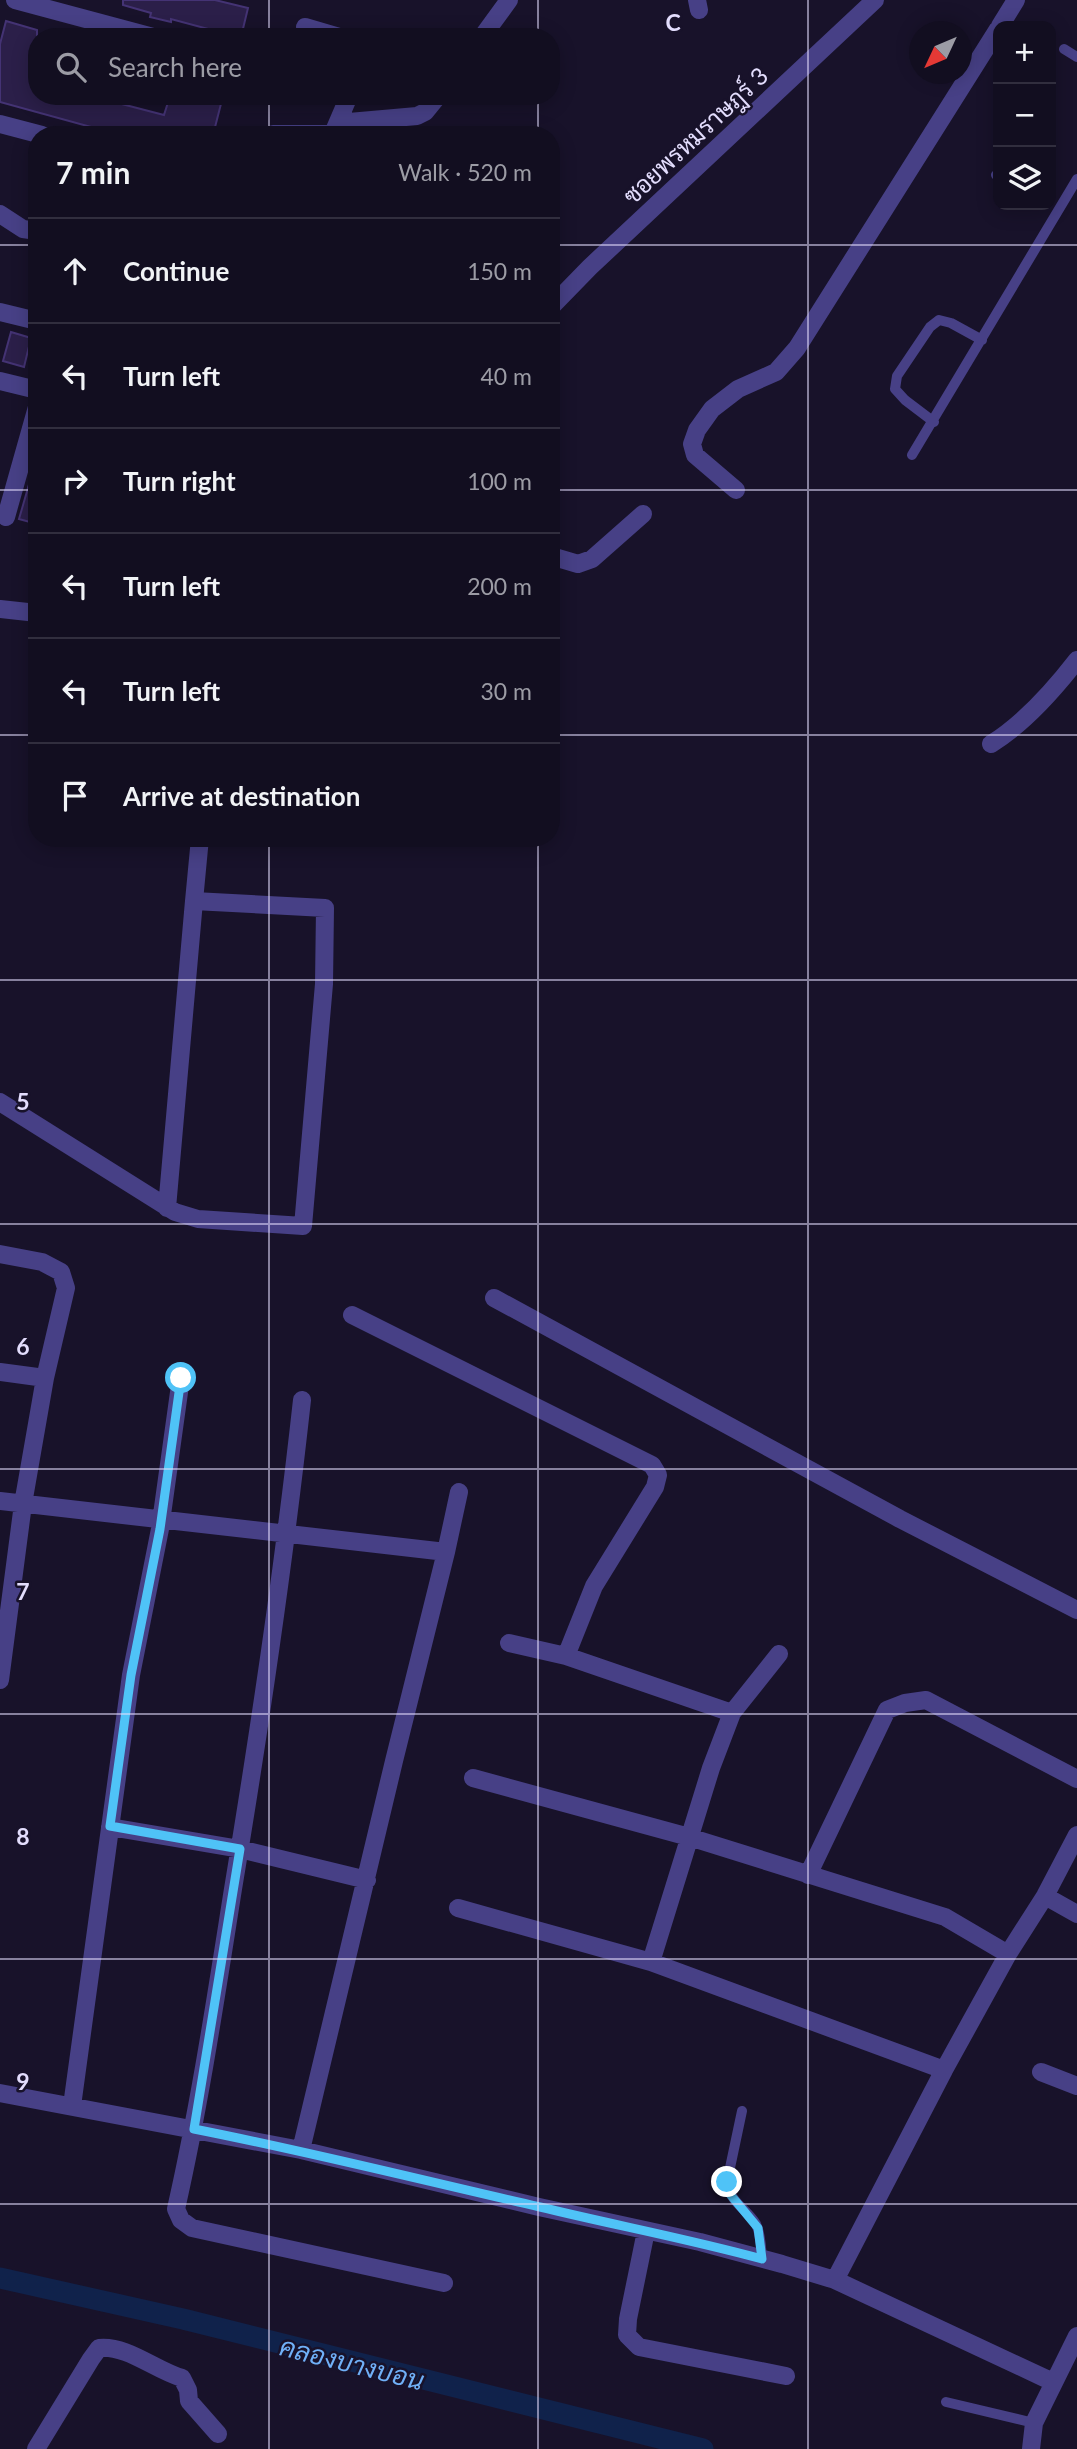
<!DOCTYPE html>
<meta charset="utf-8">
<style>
:root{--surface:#120e20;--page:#1f1c2d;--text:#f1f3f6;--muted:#9c9ca5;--line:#312e3e}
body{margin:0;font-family:Lato,Sarabun,sans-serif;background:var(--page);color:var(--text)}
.controls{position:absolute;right:21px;top:21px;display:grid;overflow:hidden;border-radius:14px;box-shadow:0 4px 18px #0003}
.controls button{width:63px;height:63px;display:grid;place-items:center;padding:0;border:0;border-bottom:2px solid var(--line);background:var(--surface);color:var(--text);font:35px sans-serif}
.compass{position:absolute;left:909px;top:21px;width:63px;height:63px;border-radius:50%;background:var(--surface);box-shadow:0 4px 18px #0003;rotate:226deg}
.stop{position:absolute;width:21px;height:21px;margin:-16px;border:5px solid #4fc3f7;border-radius:50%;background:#fff}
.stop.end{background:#4fc3f7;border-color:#fff;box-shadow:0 2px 7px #0008}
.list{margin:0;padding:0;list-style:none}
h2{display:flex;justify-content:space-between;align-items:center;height:91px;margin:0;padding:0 28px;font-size:30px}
h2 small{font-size:23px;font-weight:400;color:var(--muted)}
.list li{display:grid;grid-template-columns:46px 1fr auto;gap:21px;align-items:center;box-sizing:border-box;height:105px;padding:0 28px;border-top:2px solid var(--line)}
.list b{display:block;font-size:26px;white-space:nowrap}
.list em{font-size:23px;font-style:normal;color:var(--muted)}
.icon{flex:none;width:38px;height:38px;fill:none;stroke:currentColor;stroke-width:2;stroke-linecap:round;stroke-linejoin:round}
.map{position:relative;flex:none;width:1077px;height:2449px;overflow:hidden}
.search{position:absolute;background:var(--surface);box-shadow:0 4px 18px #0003;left:28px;top:28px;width:532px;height:77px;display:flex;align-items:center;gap:18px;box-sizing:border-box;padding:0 24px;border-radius:28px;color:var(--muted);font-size:26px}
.panel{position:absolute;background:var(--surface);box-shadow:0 4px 18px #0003;left:28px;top:126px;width:532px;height:721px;border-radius:28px}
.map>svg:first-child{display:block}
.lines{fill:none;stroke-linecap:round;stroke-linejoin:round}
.canal{stroke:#10224b;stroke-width:21}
.building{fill:#2b1f49;stroke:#443374;stroke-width:2}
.lane{stroke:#474086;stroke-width:10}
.street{stroke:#474086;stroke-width:18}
.route{stroke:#4fc3f7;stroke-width:9}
.grid{fill:none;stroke:#e3ddfd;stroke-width:2;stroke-opacity:0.55}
.labels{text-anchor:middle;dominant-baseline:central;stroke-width:5;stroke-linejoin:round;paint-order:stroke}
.street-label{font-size:24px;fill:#e3ddfd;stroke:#18122a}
.water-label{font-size:26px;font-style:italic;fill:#70b0f7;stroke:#18122a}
.grid-label{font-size:23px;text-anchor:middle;font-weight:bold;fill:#e3ddfd;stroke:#18122a;stroke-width:5;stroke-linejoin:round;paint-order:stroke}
</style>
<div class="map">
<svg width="1077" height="2449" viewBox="0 0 1077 2449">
<rect width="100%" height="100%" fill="#18122a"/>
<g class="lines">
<path class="canal" d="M0 2278 183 2319 703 2449"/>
</g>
<path class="building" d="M123 0H215L248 8 241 37H238L171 19V22L150 17 151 13 123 5Z
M6 21 37 30V96H91L164 115 170 96H223L213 135H120L0 102V44Z
M11 332 31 338 24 367 3 361Z
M32 474H37V524L19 519Z"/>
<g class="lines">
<path class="lane" d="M1064 49 1077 57
M996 175 998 176
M934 422 905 400 895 389 897 376 930 327 939 320 951 323 982 340
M912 455 1077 179
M742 2111 727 2182C731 2204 745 2207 756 2224 761 2234 761 2248 762 2259
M946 2402 1034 2423"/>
<path class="street" d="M15 0 153 37
M697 0 699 10
M1000 26 1016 0
M305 27 339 37
M482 37 509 0
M0 124 42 135
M334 131 349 96
M273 134H333L349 122 417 116 425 112 438 96
M0 214 23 229 37 231
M551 307 590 267 875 0
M0 312 37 321
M0 381 37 390
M736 490 695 455 692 444 697 430 712 409 738 389 776 372 797 348 998 29
M6 517 37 407
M551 556 578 564 592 559 643 514
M0 609 37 613
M991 744C1025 723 1053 691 1077 660
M0 1102 175 1212 198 1219 303 1226 324 984 325 908 194 901 200 838
M167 1208 194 901
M0 1254 42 1262 61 1272 66 1288 45 1378 23 1504 0 1680
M494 1298 900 1519 1077 1610
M352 1315 652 1465 658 1475 655 1487 594 1586 566 1656
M0 1372 45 1378
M302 1400C284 1564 260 1727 233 1889 216 1996 200 2103 176 2209L181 2220 192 2228 444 2283
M0 1501 446 1552
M509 1643 566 1656 732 1713
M473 1778 689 1837 945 1917 1008 1954
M110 1827 240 1849 367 1880
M808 1875 887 1710 905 1703 926 1700 1077 1779
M1045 1896 1077 1914
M458 1908 651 1962 944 2070
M651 1962 711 1768 732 1713 779 1654
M1041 2072 1077 2086
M0 2093 301 2150 539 2207 700 2242 782 2264 835 2280 1053 2382
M72 2106 131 1675 160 1529 181 1378
M301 2150 394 1761 446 1552 459 1492
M646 2231 628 2319 627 2335 639 2347 786 2376
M835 2280 944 2070 1008 1954 1045 1896 1077 1835
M36 2449 91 2359 99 2348C127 2345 155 2370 182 2378L188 2390 189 2401 218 2434
M1031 2449 1034 2423 1077 2336"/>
</g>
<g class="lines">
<path class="route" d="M181 1378 160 1529 131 1675 110 1826 240 1849 194 2129C311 2152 425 2181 540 2207 614 2225 689 2239 762 2259L758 2228 729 2193 727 2182"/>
</g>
<path class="grid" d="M269 0V37M538 0V37M808 0V2449M269 96V135M538 96V135M0 245H37M551 245H1077M0 490H37M551 490H1077M0 735H37M551 735H1077M269 838V2449M538 838V2449M0 980H1077M0 1224H1077M0 1469H1077M0 1714H1077M0 1959H1077M0 2204H1077"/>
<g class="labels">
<g class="street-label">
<text transform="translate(695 135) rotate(-43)">ซอยพรหมราษฎร์ 3</text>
</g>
<g class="water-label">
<text transform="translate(352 2363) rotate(14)">คลองบางบอน</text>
</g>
</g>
<g class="grid-label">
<text x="673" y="31">C</text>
<text x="23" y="1110">5</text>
<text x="23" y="1355">6</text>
<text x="23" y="1600">7</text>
<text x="23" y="1845">8</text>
<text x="23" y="2090">9</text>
</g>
</svg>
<div class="controls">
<button>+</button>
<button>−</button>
<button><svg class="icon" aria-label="layers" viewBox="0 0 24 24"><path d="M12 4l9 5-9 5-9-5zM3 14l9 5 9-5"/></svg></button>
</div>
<svg class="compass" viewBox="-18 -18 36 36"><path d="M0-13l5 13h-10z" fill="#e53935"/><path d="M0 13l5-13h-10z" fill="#9c9ca5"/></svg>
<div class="stop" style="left:181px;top:1378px"></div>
<div class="stop end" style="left:727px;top:2182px"></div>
<div class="search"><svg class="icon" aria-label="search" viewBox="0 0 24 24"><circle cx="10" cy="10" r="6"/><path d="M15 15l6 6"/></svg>Search here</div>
<section class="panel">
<h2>7 min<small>Walk · 520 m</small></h2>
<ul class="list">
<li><svg class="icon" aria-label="ahead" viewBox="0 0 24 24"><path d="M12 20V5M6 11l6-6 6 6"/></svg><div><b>Continue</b></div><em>150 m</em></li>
<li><svg class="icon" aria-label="left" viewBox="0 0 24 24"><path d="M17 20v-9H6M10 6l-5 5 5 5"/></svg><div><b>Turn left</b></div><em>40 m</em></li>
<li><svg class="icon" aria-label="right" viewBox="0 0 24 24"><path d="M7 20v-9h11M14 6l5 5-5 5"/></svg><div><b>Turn right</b></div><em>100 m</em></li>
<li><svg class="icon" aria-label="left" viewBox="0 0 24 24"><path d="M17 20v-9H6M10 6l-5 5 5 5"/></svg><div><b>Turn left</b></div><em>200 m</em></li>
<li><svg class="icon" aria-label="left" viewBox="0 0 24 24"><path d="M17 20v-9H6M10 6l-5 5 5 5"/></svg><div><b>Turn left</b></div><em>30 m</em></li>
<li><svg class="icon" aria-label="arrive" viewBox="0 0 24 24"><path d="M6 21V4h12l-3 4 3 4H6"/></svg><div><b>Arrive at destination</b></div></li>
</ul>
</section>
</div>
